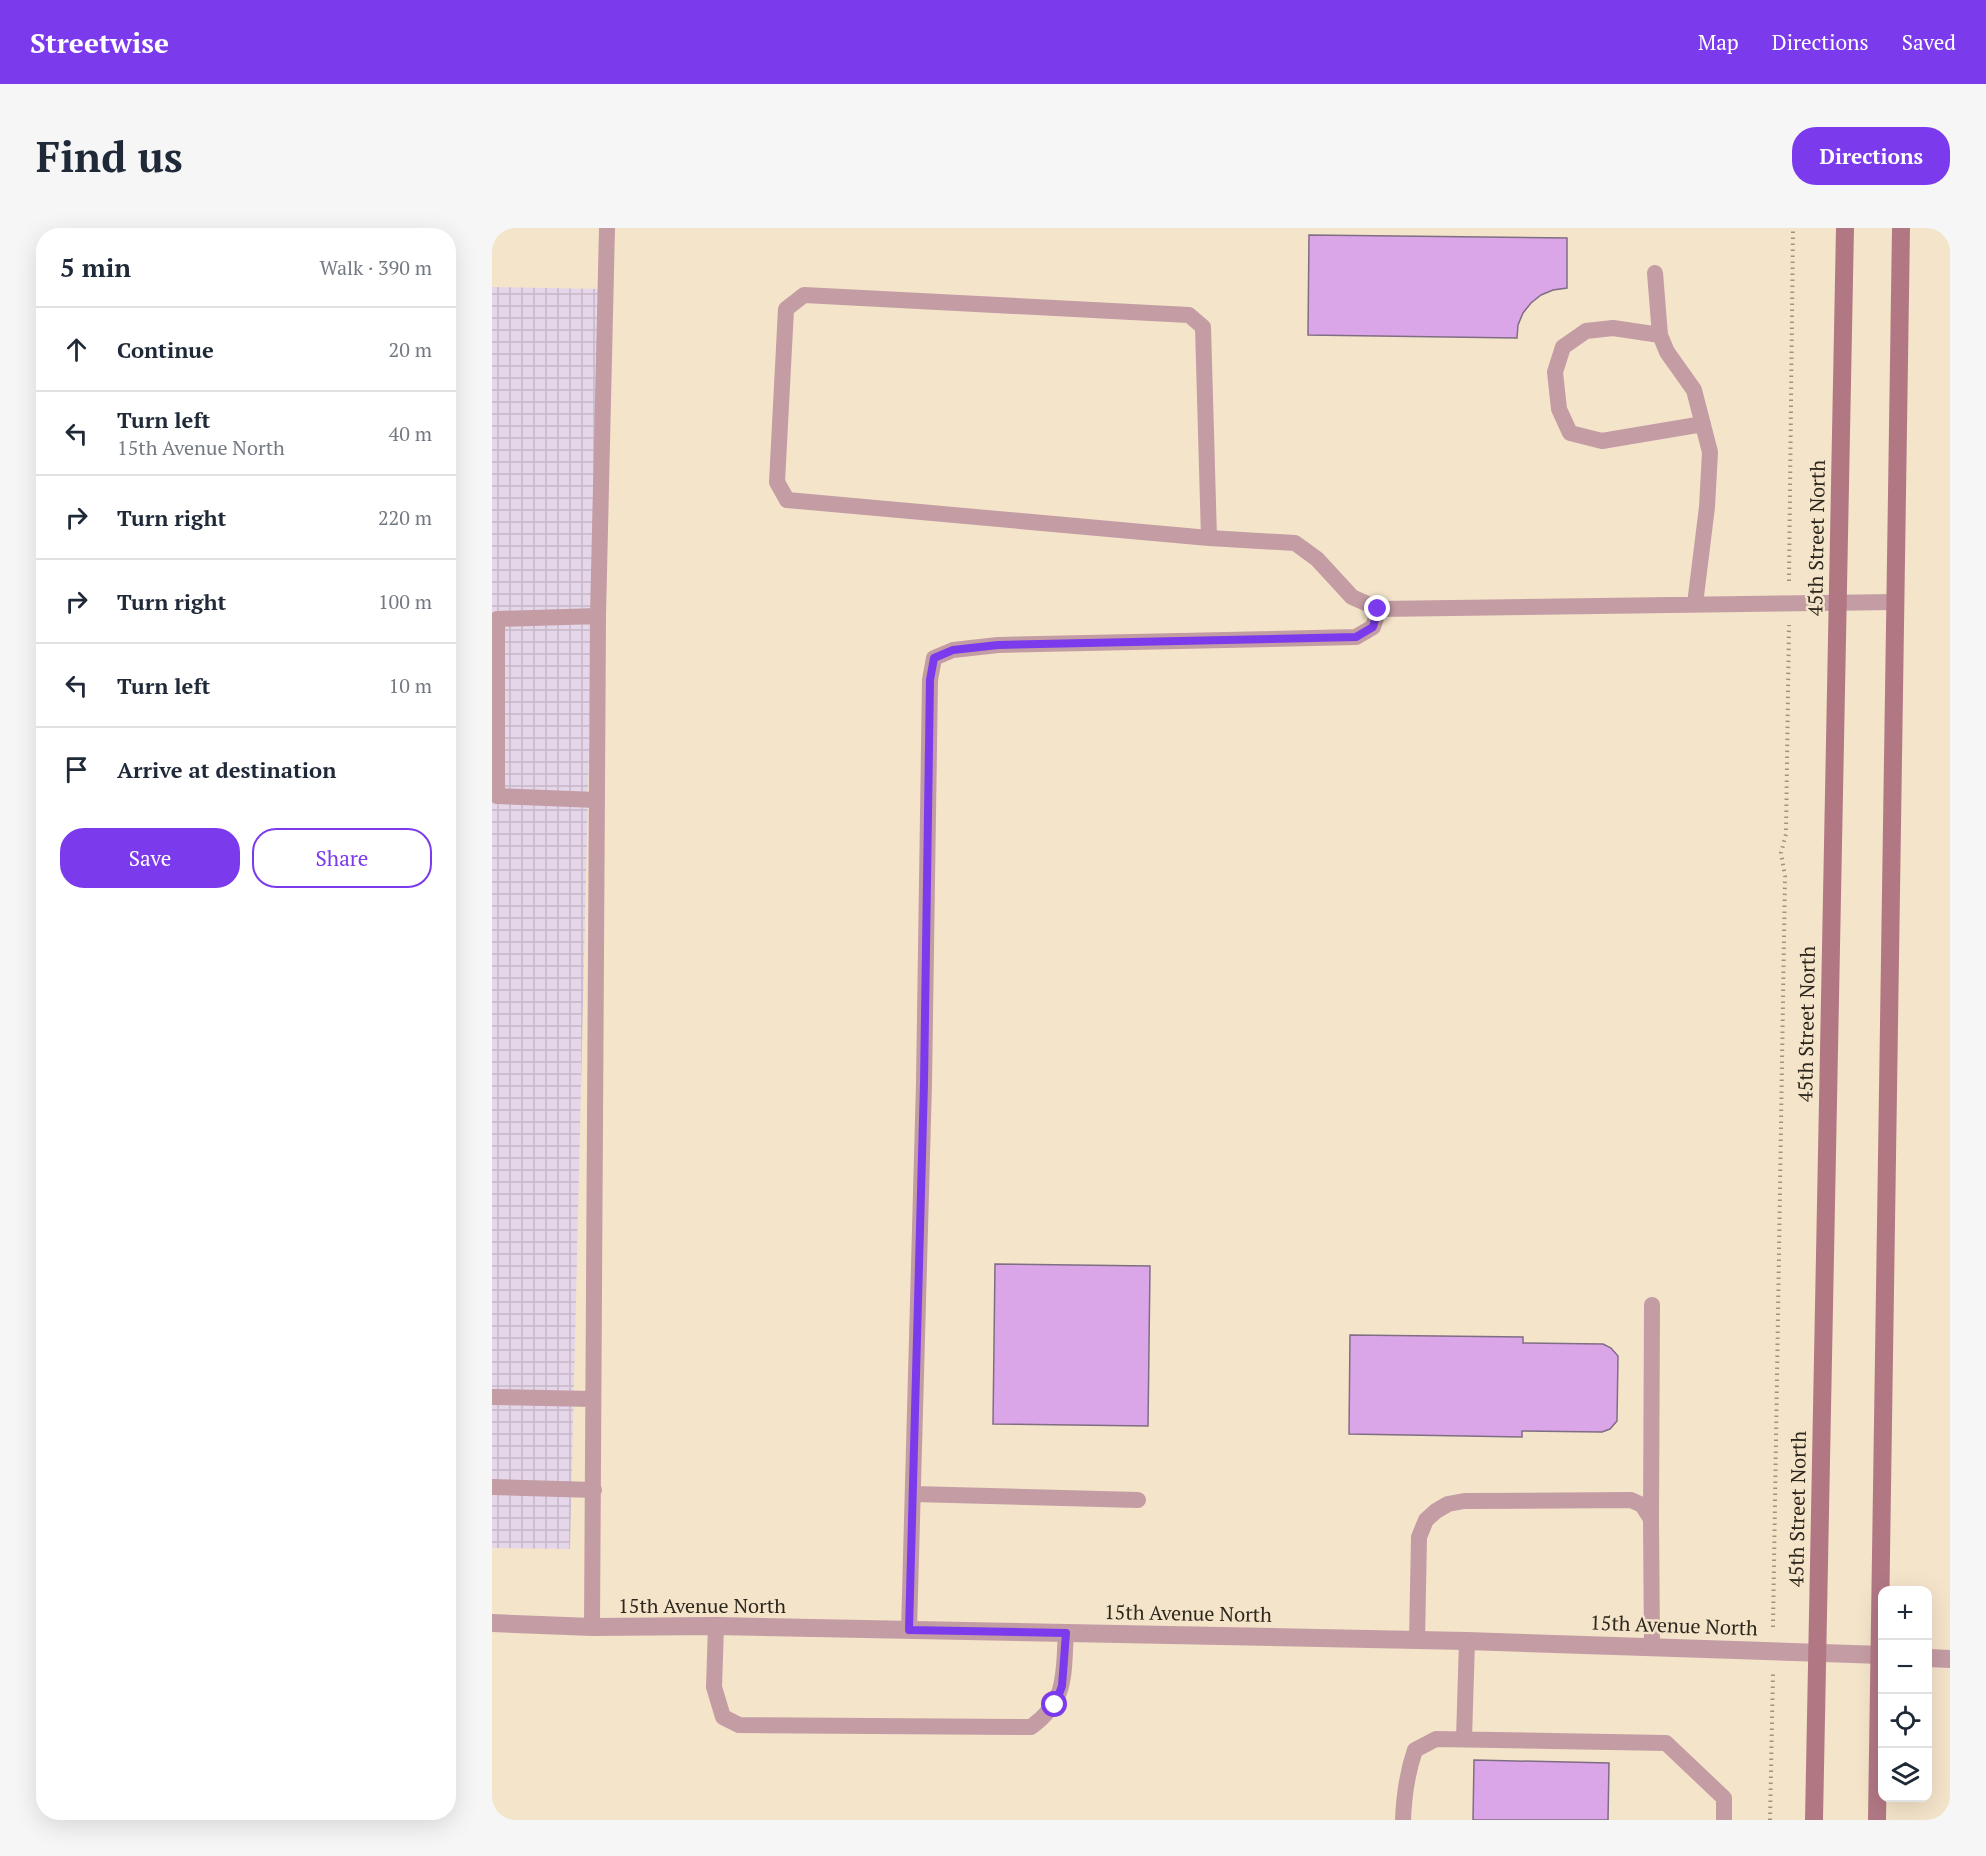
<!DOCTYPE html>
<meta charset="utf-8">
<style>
:root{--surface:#fff;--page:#f6f6f7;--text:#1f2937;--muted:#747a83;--line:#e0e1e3;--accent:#7c3aed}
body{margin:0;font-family:"PT Serif",serif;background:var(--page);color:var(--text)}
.controls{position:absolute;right:18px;bottom:18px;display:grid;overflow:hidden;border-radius:12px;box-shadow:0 6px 24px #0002}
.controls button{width:54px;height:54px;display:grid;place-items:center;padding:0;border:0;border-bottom:2px solid var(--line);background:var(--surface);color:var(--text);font:30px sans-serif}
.stop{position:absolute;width:18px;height:18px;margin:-14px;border:4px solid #7c3aed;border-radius:50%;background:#fff}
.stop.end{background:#7c3aed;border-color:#fff;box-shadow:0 2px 6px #0008}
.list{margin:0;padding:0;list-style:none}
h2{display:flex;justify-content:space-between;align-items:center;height:78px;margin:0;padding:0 24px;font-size:26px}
h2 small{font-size:20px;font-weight:400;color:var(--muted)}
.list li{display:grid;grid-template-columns:39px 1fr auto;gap:18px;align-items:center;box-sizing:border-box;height:84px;padding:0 24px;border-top:2px solid var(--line)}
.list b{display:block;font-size:22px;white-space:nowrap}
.list p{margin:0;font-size:20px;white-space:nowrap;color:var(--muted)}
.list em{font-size:20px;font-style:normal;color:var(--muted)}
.actions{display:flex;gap:12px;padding:18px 24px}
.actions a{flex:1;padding:14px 0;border:2px solid var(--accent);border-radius:24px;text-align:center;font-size:21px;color:var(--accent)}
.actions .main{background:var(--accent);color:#fff}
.icon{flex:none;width:33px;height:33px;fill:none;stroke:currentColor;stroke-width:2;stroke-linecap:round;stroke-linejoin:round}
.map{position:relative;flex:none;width:1458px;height:1592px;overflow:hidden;border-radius:24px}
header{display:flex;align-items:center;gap:36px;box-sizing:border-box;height:84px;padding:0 30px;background:var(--accent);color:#fff}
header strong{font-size:28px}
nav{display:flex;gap:33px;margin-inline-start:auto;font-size:21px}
.intro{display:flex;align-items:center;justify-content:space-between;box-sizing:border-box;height:144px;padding:0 36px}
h1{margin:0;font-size:42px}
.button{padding:15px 27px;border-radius:24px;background:var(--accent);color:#fff;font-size:21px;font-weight:700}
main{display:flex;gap:36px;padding:0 36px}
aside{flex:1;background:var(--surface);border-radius:24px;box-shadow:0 6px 24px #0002}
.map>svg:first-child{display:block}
.industrial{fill:url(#industrial-grid)}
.building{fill:#dba6e8;stroke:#7f6d83;stroke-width:1.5}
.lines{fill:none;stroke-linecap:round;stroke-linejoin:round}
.path{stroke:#9f9380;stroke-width:4;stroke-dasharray:1.5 4.5;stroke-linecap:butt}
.lane{stroke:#c49ca4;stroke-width:16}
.street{stroke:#c49ca4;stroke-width:18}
.secondary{stroke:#b17884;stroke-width:18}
.route{stroke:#7c3aed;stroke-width:8}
.labels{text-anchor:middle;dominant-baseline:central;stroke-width:5;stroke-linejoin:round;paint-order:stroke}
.street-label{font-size:20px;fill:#2d271d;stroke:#f4e4ca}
</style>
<header>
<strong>Streetwise</strong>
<nav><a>Map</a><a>Directions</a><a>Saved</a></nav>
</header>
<div class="intro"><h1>Find us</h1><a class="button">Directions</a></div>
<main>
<aside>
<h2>5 min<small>Walk · 390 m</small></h2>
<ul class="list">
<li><svg class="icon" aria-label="ahead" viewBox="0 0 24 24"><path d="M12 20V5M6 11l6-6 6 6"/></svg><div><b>Continue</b></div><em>20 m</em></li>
<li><svg class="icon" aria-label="left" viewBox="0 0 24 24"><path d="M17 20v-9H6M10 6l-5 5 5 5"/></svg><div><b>Turn left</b><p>15th Avenue North</p></div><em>40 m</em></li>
<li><svg class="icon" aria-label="right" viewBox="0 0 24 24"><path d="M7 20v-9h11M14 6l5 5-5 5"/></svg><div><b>Turn right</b></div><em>220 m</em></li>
<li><svg class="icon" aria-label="right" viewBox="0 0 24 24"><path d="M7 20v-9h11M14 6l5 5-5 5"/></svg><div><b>Turn right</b></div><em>100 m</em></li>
<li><svg class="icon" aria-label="left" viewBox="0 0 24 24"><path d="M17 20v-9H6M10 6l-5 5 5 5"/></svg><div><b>Turn left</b></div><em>10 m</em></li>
<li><svg class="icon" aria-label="arrive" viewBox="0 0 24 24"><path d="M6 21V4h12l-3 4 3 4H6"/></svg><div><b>Arrive at destination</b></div></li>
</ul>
<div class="actions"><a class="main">Save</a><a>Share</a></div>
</aside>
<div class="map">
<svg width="1458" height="1592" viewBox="0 0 1458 1592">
<defs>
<pattern id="industrial-grid" width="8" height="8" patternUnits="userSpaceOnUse" patternTransform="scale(1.5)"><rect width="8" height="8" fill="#e5d6e9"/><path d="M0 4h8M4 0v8" fill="none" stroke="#c5b8c7"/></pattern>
</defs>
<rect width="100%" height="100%" fill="#f4e4ca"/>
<path class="industrial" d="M0 59 108 61 78 1321 0 1320Z"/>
<path class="building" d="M817 7 1075 10V60L1061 62 1049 67 1039 75 1031 85 1026 97 1025 110 816 107Z
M503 1036 658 1038 656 1198 501 1196Z
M858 1107 1031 1109V1115L1111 1116 1119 1120 1126 1128 1125 1193 1118 1201 1110 1204 1030 1203V1209L857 1206Z
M982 1532 1117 1535 1116 1592H981Z"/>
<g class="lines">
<path class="path" d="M1297 353 1301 0
M1281 1399 1293 648 1289 625 1294 606 1297 397
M1278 1592 1281 1445"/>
<path class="lane" d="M1163 45 1168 107 1175 124 1202 162 1218 224 1215 279 1203 376
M1168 107 1121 100 1094 103 1071 119 1063 144 1067 181 1078 205 1110 213 1211 196
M717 310 711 99 697 87 312 67 294 81 285 254 295 272 717 310 803 315 825 331 860 369 887 381 1404 374
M105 572 5 568V391L106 388
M0 1169 100 1171
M0 1259 102 1262
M421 1266 646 1272
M1159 1291 1160 1077
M224 1398 222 1459 231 1489 247 1497 539 1499C576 1472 571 1446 574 1405
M100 1399 106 388 115 0
M417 1402 432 855 438 452 442 430 461 422 506 417 864 409 881 399 887 381
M925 1412 927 1309 934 1292 944 1283 956 1276 972 1273 1139 1272 1150 1277 1159 1291 1160 1419
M972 1511 975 1413
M911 1592C912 1567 915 1545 923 1522L944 1511 1174 1515 1232 1570V1592"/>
<path class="street" d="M0 1395 100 1399 224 1398 975 1413 1390 1427
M1436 1430 1458 1431"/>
<path class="secondary" d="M1322 1592 1353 0
M1385 1592 1409 0"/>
</g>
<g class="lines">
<path class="route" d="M563 1477 570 1458 574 1405 417 1402 432 855 438 452 442 430 461 422 506 417 864 409 881 399 886 381"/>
</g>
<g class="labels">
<g class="street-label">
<text transform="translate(1324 310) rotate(-89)">45th Street North</text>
<text transform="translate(1314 796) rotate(-89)">45th Street North</text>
<text transform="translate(1305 1281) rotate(-89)">45th Street North</text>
<text x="210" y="1377">15th Avenue North</text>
<text transform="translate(696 1385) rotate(1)">15th Avenue North</text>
<text transform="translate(1182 1397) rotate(2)">15th Avenue North</text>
</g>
</g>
</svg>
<div class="controls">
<button>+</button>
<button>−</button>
<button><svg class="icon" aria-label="locate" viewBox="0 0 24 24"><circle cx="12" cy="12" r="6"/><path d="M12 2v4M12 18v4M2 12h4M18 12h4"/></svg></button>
<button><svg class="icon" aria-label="layers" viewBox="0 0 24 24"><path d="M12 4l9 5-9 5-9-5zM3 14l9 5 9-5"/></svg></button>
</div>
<div class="stop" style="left:563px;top:1477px"></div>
<div class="stop end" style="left:886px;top:381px"></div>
</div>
</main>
